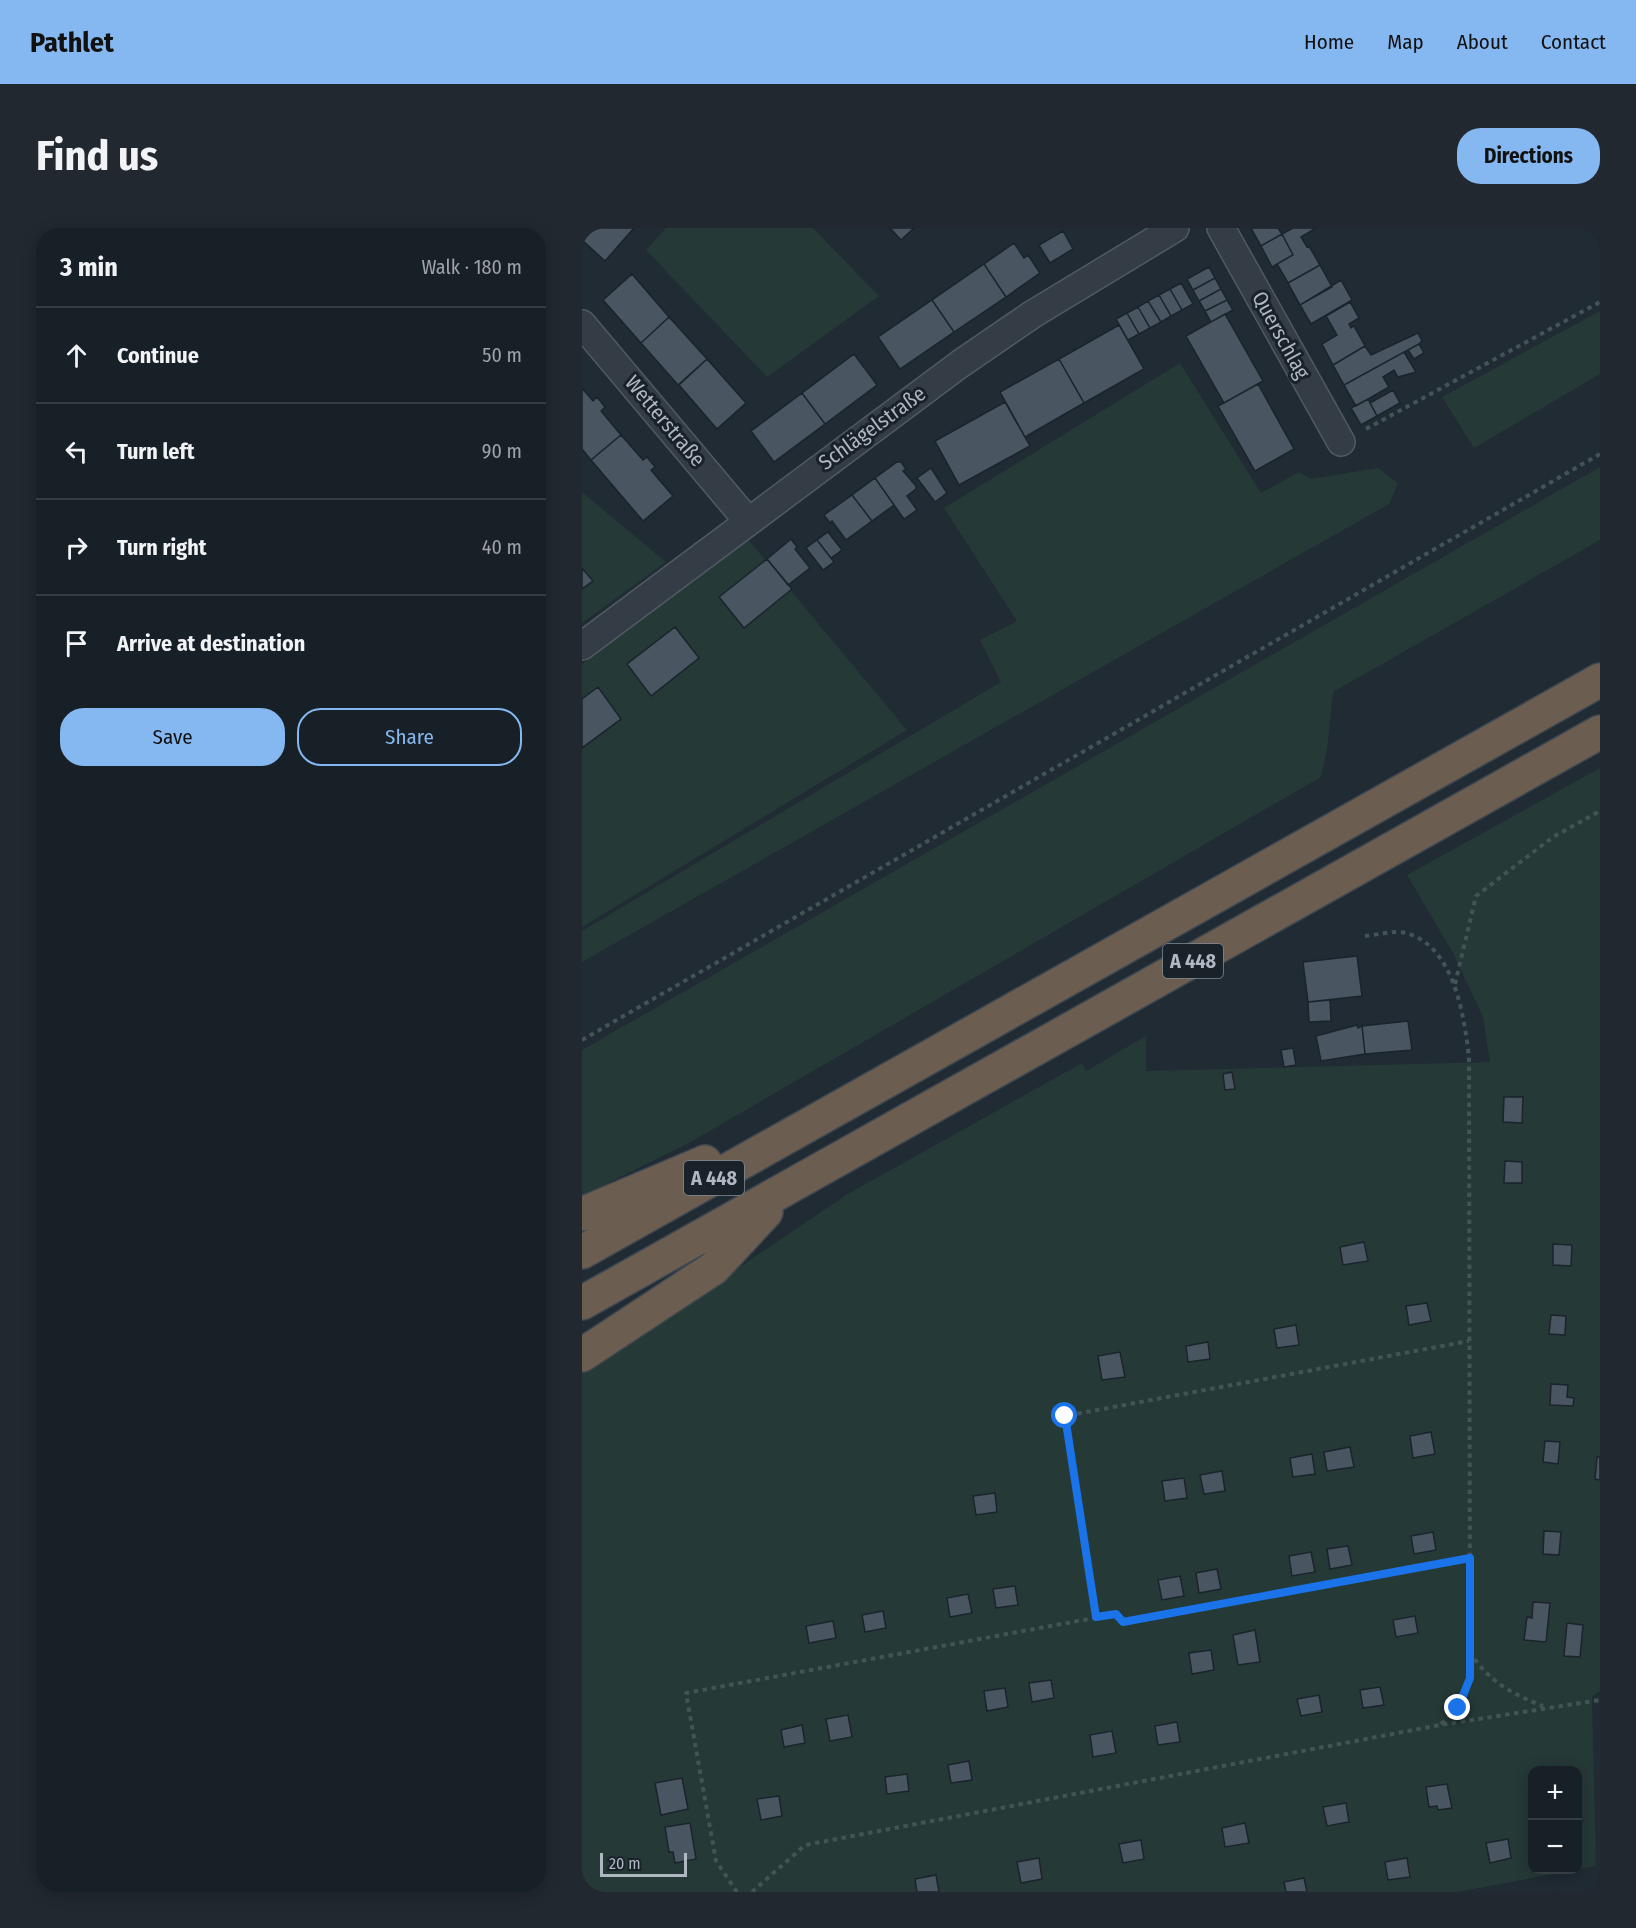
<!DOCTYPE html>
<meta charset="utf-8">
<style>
:root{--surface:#182027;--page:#21282f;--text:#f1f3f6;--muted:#9fa3a7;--line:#363e44;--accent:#85b7f0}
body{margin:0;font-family:"Fira Sans Condensed",sans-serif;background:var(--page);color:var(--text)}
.controls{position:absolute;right:18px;bottom:18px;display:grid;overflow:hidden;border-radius:12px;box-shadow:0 3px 15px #0003}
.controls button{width:54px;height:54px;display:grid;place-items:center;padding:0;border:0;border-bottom:2px solid var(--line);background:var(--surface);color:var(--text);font:30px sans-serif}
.scale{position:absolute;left:18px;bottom:15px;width:87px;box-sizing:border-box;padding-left:6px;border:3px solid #aeb7c2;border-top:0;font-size:16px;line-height:21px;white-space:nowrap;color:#aeb7c2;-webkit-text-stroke:4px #192129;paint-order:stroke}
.stop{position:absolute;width:18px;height:18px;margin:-14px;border:4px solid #1a73e8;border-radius:50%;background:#fff}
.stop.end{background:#1a73e8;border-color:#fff;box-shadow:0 2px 6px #0008}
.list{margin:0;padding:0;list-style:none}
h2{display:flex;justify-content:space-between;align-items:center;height:78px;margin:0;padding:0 24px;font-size:26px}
h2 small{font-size:20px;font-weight:400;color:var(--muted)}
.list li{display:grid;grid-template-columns:39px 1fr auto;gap:18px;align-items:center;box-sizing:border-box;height:96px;padding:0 24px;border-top:2px solid var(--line)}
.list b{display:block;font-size:22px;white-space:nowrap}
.list em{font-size:20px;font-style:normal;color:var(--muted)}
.actions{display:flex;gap:12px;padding:18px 24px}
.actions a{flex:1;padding:14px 0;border:2px solid var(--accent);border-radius:24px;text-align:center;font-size:21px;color:var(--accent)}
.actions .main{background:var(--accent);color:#111}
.icon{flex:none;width:33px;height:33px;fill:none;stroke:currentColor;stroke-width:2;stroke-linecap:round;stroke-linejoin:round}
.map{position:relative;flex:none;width:1018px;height:1664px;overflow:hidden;border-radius:24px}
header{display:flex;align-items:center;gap:36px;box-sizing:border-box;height:84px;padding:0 30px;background:var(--accent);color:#111}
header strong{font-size:28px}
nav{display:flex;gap:33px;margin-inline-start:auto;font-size:21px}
.intro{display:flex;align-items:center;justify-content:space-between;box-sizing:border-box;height:144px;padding:0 36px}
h1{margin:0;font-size:42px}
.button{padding:15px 27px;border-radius:24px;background:var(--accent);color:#111;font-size:21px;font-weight:700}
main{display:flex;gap:36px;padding:0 36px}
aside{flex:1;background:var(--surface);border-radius:24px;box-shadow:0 3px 15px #0003}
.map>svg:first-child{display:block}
.green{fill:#253937}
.building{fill:#495560;stroke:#1b232c;stroke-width:1.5}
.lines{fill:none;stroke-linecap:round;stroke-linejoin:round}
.street-casing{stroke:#515a63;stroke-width:30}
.highway-casing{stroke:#3e4750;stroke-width:36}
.path{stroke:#425455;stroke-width:4;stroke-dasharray:4.5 4.5;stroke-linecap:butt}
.street{stroke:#343c45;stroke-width:27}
.highway{stroke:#6b5e51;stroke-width:33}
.route{stroke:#1a73e8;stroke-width:8}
.labels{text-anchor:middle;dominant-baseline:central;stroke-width:6;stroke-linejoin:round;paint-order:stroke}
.shield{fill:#192129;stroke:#818a94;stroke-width:1.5}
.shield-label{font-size:20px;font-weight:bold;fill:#aeb7c2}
.street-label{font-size:21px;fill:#aeb7c2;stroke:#192129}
</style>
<header>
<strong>Pathlet</strong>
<nav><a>Home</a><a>Map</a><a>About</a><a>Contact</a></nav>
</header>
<div class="intro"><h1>Find us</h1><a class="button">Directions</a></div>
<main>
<aside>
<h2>3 min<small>Walk · 180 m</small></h2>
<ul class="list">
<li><svg class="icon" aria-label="ahead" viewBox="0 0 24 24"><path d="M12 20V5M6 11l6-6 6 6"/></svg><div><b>Continue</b></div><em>50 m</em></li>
<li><svg class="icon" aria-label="left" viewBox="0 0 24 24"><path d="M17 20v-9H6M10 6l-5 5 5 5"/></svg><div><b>Turn left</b></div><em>90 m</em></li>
<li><svg class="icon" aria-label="right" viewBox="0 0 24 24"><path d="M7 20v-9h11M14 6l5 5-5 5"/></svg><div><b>Turn right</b></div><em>40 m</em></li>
<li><svg class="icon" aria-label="arrive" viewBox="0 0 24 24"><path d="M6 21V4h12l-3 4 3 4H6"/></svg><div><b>Arrive at destination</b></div></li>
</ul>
<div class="actions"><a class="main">Save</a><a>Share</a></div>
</aside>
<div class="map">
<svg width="1018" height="1664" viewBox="0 0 1018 1664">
<rect width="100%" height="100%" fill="#202b34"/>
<path class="green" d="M84 0H231L297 68 185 149 64 22Z
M1018 83V146L892 220 860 169Z
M598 135 679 265 717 244 729 251 796 240 816 255 807 276 0 734V703L419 454 398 412 435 393 362 280Z
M1018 239V312L751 464 745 521 739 549 105 916 0 968V822Z
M0 264 84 334 0 395Z
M165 310 325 502 0 699V436Z
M1018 540V1463L1010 1469 1014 1638 996 1641V1542H951V1642H993L875 1664H0V1146L264 967 500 835 504 843 564 808V843L908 834 901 789 870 723 825 647Z"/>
<path class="building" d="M52 0 23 33 0 12 1 0Z
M308 0H332L319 12Z
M669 0H696L700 6 679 18Z
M711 0H734L719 9 725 19 727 18 738 37 706 55 695 36 711 27 700 6Z
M481 3 491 21 468 35 457 17Z
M700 6 711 27 690 39 679 18Z
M432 15 442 30 446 27 458 45 424 69 402 36Z
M402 36 424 69 372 104 350 72Z
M738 37 750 59 718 77 706 55Z
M627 39 633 50 611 62 605 51Z
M50 46 87 89 59 115 21 72Z
M633 50 639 61 617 73 611 62Z
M759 52 770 72 729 96 718 77Z
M599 55 611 76 600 82 588 61Z
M588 61 600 82 589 88 577 67Z
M639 61 645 72 623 83 617 73Z
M577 67 589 88 579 94 566 73Z
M350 72 372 104 318 141 296 109Z
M645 72 651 82 629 94 623 83Z
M566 73 579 94 568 100 556 79Z
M768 74 777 90 767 96 769 100 772 98 783 118 751 137 740 116 755 107 744 88Z
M556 79 568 100 557 106 545 85Z
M545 85 557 106 546 112 534 91Z
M643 86 681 153 642 175 604 108Z
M87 89 125 131 96 157 59 115Z
M537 97 562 141 502 175 477 131Z
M836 105 840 113 837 116 762 157 751 137 783 118 789 127Z
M837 116 842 125 832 131 826 122Z
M822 124 834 144 816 149 812 142 801 149 807 159 774 178 762 157Z
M272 126 295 157 243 196 220 165Z
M125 131 164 175 135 201 97 157Z
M477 131 502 175 443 209 418 164Z
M676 156 712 221 673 243 636 178Z
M0 160 11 173 15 169 23 179 19 183 39 207 9 232 0 221Z
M811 162 818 175 795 188 788 175Z
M220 165 243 196 192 234 169 203Z
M786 171 795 188 779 197 769 180Z
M423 174 448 218 377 257 353 213Z
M39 207 61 232 65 229 73 239 69 242 91 268 61 293 9 232Z
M315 234H319L324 241 321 243 334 258V261L325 268 335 282 322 291 293 250Z
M349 240 365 265 353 274 335 250Z
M293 250 312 277 290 293 270 267Z
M270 267 290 293 264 312 250 293 248 295 242 287Z
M246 304 260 322 249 330 235 312Z
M209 311 215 319 213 321 228 340 206 357 185 331Z
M235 312 252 334 241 342 224 320Z
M185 331 210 361 162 400 137 369Z
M0 340 11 353 0 361Z
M93 399 117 430 69 468 45 436Z
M16 459 39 491 0 520V471Z
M775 728 780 768 726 774 721 734Z
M748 772 749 793 727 794 726 774Z
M826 793 830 822 783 826 780 798Z
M775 797 776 800 780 798 783 826 739 833 734 808Z
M711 820 714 837 702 839 699 822Z
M650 844 653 861 643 862 641 846Z
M922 869H941L940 895 921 894Z
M923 933 940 934V955H922Z
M782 1014 786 1033 761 1037 758 1019Z
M971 1016 990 1017 989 1038 971 1037Z
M845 1075 849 1093 827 1097 824 1078Z
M969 1087 984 1088 983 1107 967 1106Z
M714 1097 717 1117 695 1120 692 1101Z
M626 1114 628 1131 606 1134 604 1118Z
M538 1124 543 1149 520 1152 516 1128Z
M969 1156 986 1157 985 1169 992 1170 991 1178 968 1177Z
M849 1204 853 1226 831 1230 828 1208Z
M963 1213 978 1214 976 1236 961 1234Z
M768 1219 772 1239 745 1243 742 1224Z
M730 1226 733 1246 711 1249 708 1230Z
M1015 1229H1018V1252L1013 1251Z
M640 1243 643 1263 622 1266 618 1247Z
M602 1250 605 1270 583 1273 580 1253Z
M413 1265 415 1284 394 1287 391 1268Z
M962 1303 979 1304 977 1327 961 1326Z
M851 1304 854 1322 832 1326 829 1308Z
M766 1318 770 1337 748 1341 745 1321Z
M729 1324 733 1344 710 1348 707 1328Z
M635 1341 639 1361 617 1365 614 1345Z
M598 1348 602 1368 580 1372 576 1352Z
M433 1358 436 1377 414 1380 411 1361Z
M386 1366 390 1385 368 1389 365 1370Z
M951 1374 968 1375 964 1414 942 1412 945 1389 950 1390Z
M301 1383 304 1400 283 1404 280 1387Z
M833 1388 836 1405 814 1409 811 1392Z
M251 1393 254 1410 227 1415 224 1398Z
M985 1395 1001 1397 998 1429 982 1428Z
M673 1402 678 1434 656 1437 651 1407Z
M629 1422 632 1442 610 1446 607 1425Z
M469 1452 472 1470 450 1474 447 1455Z
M798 1459 802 1477 781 1480 778 1462Z
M423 1460 426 1479 405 1483 402 1463Z
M737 1467 740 1484 719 1488 715 1471Z
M266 1487 270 1509 248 1513 244 1491Z
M595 1494 598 1514 576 1517 573 1498Z
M220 1497 223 1515 202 1519 199 1502Z
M530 1503 534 1525 511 1529 508 1507Z
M387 1533 390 1552 369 1555 366 1537Z
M325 1546 327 1563 305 1566 303 1549Z
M100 1550 106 1581 79 1587 73 1555Z
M865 1556 870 1580 856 1582 855 1578 847 1579 844 1559Z
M197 1568 200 1588 179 1592 175 1571Z
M764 1575 767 1594 745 1598 741 1579Z
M108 1595 114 1631 93 1635 91 1624H87L83 1599Z
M663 1595 667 1615 643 1619 640 1600Z
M926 1611 929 1630 908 1635 904 1615Z
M559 1612 562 1631 541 1635 537 1616Z
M457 1630 460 1651 439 1655 435 1634Z
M825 1630 828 1649 806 1652 803 1634Z
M354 1647 357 1664H335L333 1651Z
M722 1650 725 1664H704L702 1654Z"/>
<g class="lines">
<defs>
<path id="street" d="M639 0 759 214
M0 96 165 292
M0 418 378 136 451 86 593 0"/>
<path id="highway" d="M0 986 123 934
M0 1024 1018 452
M0 1075 1018 504
M0 1127 132 1040 184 984"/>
</defs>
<use href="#street" class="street-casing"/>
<use href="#highway" class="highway-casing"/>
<path class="path" d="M784 201 1018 74
M783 708C795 707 813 702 824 705 872 718 882 787 887 829L888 1424C906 1453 930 1466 961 1478
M873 756 894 668 971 609 1018 583
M0 812 1018 226
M514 1389 483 1188 887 1113
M859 1496C884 1473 888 1458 888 1424
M155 1664 134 1633 104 1465 534 1386 541 1394 888 1331
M170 1664 223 1617 858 1497 1018 1472"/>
<use href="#street" class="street"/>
<use href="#highway" class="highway"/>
</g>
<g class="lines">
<path class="route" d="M483 1188 514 1389 534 1386 541 1394 888 1330V1450L876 1480"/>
</g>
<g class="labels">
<g class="shield">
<rect x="581" y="716" width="60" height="34" rx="4.5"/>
<rect x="102" y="933" width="60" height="34" rx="4.5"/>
</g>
<g class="shield-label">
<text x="611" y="733">A 448</text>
<text x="132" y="950">A 448</text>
</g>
<g class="street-label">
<text transform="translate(699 107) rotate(61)">Querschlag</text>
<text transform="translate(83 193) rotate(50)">Wetterstraße</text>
<text transform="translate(290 200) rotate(-36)">Schlägelstraße</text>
</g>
</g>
</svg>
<div class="controls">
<button>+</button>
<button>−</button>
</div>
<div class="scale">20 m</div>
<div class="stop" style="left:483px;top:1188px"></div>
<div class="stop end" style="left:876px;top:1480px"></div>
</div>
</main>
